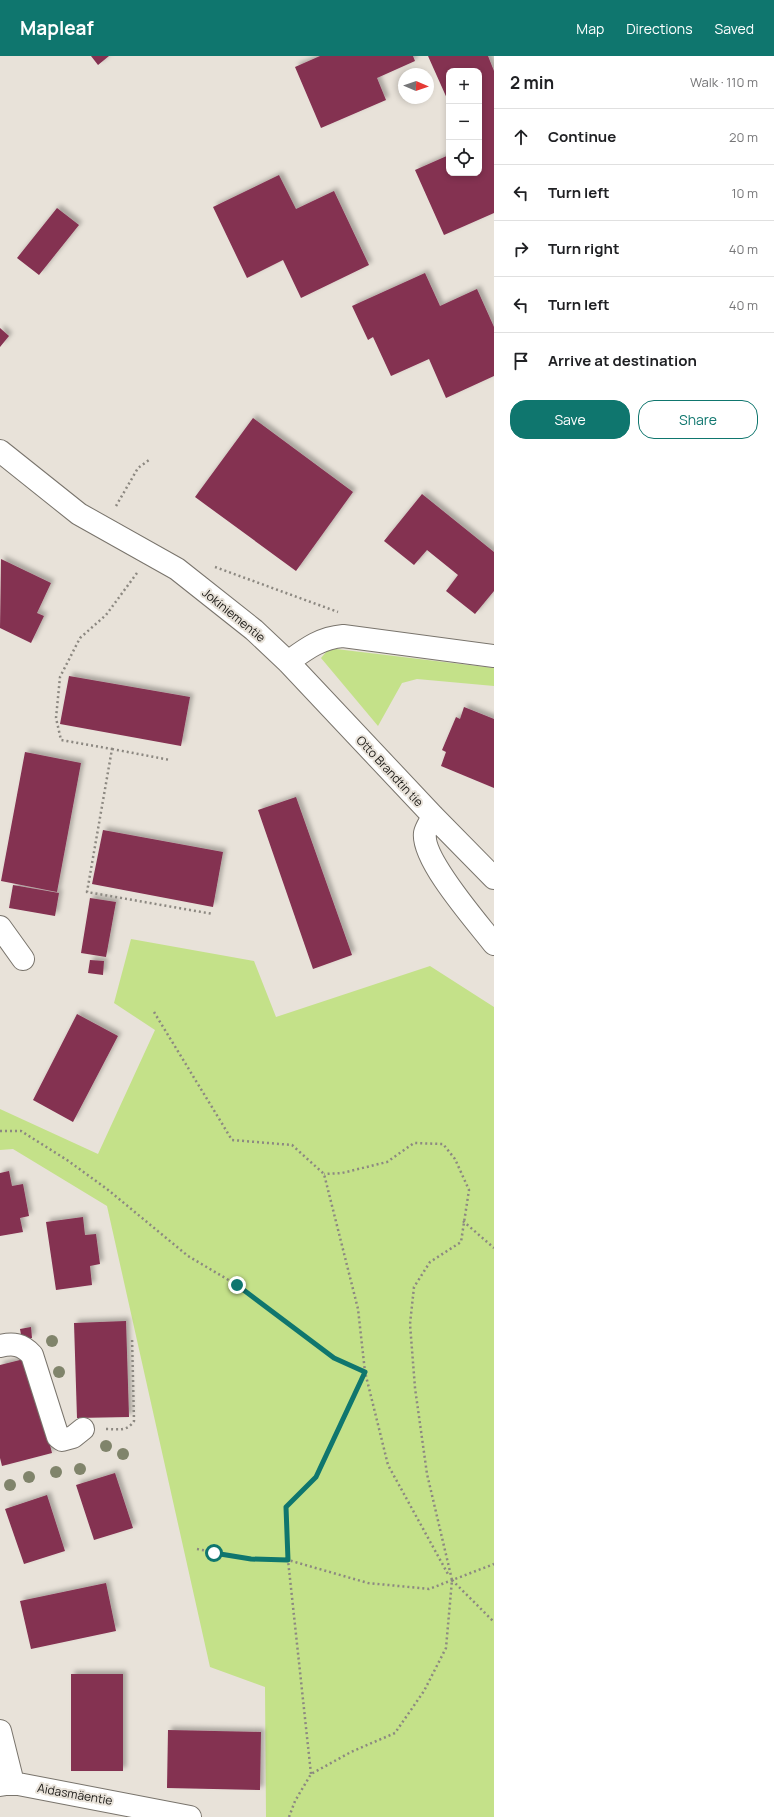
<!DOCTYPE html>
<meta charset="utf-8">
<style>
:root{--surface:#fff;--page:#f6f6f6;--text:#202124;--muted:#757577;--line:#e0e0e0;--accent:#0f766e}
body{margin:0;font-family:Manrope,sans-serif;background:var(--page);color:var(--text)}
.controls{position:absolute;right:12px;top:12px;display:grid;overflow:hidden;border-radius:8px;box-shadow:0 2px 6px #0003}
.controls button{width:36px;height:36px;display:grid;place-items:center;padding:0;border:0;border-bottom:1px solid var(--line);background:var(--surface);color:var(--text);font:20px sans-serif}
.compass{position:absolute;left:398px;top:12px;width:36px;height:36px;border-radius:50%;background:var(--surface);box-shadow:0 2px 6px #0003;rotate:92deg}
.stop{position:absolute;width:12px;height:12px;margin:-9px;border:3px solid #0f766e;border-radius:50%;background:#fff}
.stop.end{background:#0f766e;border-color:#fff;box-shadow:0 1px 4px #0008}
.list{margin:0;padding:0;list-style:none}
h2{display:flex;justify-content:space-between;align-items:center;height:52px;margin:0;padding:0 16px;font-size:17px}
h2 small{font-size:13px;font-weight:400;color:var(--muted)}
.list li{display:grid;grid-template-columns:26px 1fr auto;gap:12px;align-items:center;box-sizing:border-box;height:56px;padding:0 16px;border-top:1px solid var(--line)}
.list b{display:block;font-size:15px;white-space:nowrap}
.list em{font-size:13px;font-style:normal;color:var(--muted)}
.actions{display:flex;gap:8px;padding:12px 16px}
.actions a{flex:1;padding:9px 0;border:1px solid var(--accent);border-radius:16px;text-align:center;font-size:14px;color:var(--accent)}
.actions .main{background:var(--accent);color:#fff}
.icon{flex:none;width:22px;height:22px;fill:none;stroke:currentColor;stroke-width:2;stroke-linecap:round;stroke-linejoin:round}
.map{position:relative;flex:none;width:494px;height:1761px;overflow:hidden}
header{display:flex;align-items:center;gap:24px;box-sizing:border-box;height:56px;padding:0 20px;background:var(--accent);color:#fff}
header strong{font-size:19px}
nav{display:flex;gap:22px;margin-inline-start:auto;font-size:14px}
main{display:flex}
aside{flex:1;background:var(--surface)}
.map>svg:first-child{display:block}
.green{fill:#c4e189}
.building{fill:#843051;filter:url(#shadow)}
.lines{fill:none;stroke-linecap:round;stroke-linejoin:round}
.minor-casing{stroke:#79746c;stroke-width:24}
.path{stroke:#8c8881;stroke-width:2.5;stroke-dasharray:2 3;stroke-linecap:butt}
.minor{stroke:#fff;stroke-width:22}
.tree{fill:#80846b}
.route{stroke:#0f766e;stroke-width:5}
.labels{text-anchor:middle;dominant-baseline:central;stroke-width:4;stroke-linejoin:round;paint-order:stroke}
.street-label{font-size:12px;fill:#191714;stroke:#e8e2d9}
</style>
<header>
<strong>Mapleaf</strong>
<nav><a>Map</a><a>Directions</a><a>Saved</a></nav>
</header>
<main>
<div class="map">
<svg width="494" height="1761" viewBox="0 0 494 1761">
<defs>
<filter id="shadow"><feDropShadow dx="3.5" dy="-3.5" stdDeviation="2" flood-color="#0004"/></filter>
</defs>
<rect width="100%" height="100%" fill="#e8e2d9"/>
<path class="green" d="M336 593 494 612V630L417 623 402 627 378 670 321 602 327 595Z
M131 883 254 905 276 961 430 910 494 951V1761H266L265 1631 210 1611 107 1150 13 1093 0 1094V1053L98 1098 155 974 114 947Z"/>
<path class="building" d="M91 0H109L98 9Z
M320 0H413L415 5 377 22 386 44 321 72 295 11Z
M428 0H488L494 15V157L444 179 415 114 449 99V117H479V15H449V47Z
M279 119 296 153 334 135 369 209 301 242 283 204 247 222 213 151Z
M57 152 79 169 39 219 17 202Z
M425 217 440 250 477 233 494 271V320L446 342 429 303 391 320 373 281 368 284 352 250Z
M0 272 9 280 0 291Z
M253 362 353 436 296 515 195 441Z
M422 438 494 496V535L475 558 446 535 458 519 427 494 414 509 384 485Z
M1 503 51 527 37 557 44 560 31 587 0 572Z
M69 620 190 641 181 690 60 668Z
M464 651 494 663V732L441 710 446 696 442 694 456 661 460 663Z
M25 696 81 707 57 836 1 825Z
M296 741 352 899 313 913 258 754Z
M103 774 223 796 213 851 92 828Z
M13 829 59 837 55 860 9 852Z
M90 842 116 846 106 901 81 897Z
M90 904 104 905 103 919 88 917Z
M77 958 118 980 73 1066 33 1044Z
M9 1115 12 1130 23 1128 29 1160 20 1162 23 1176 0 1180V1117Z
M83 1161 85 1179 96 1178 100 1208 90 1210 92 1229 56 1234 46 1166Z
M126 1265 129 1361 77 1362 74 1267Z
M31 1271 32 1282 22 1284 20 1273Z
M28 1302 52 1397 2 1410 0 1402V1309Z
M115 1417 133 1472 94 1484 76 1429Z
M47 1439 65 1495 24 1508 5 1453Z
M106 1527 116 1575 31 1593 20 1545Z
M71 1618H123V1715H71Z
M168 1674 261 1676 260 1734 167 1732Z"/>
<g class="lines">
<defs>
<path id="minor" d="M0 395 79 458 177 513 254 574 288 606 433 760 494 822
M288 606C306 593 320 582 343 580L494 600
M433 760C431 765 426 772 425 777 421 803 477 866 494 888
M0 871 23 903
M0 1290C13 1287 22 1288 32 1299L58 1381 62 1384 73 1381 83 1373
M0 1675 13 1727
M0 1729 13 1727 190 1761"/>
</defs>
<use href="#minor" class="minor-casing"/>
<path class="path" d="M116 450 138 412 149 404
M215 511 338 556
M137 517 106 559 80 582 60 621 56 662 61 684 112 693 87 836 213 858
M112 693 170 704
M154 956 232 1084 292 1089 324 1118 358 1253 365 1316 316 1421 286 1451 288 1504 368 1527 429 1533 494 1508
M0 1075H21L67 1104 107 1133 188 1200 237 1229 335 1302 365 1316 388 1409 449 1520
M463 1165 494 1192
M106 1373C118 1373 127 1376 134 1365L132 1281
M197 1493 251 1503 288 1504 311 1718
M452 1524 494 1566
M289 1761 295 1745 311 1718 351 1696 395 1677 424 1635 446 1592 452 1524 427 1418 415 1332 410 1268 414 1231 430 1206 461 1186 469 1134 455 1103 443 1088 414 1087 387 1106 342 1117 324 1118"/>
<use href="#minor" class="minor"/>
</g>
<g class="tree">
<circle cx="52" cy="1285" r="6"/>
<circle cx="59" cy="1316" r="6"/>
<circle cx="106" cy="1390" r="6"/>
<circle cx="123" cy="1398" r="6"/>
<circle cx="80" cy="1413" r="6"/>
<circle cx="56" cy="1416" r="6"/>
<circle cx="29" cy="1421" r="6"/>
<circle cx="10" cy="1429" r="6"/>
</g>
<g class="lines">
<path class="route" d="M214 1497 251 1503 288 1504 286 1451 316 1421 365 1316 334 1302 237 1229"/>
</g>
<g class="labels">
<g class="street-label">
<text transform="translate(234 559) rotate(39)">Jokiniementie</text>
<text transform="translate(390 715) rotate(47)">Otto Brandtin tie</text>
<text transform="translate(75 1738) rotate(10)">Aidasmäentie</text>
</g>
</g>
</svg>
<div class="controls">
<button>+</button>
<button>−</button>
<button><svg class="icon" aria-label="locate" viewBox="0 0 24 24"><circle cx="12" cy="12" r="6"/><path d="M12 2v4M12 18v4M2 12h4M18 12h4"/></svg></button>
</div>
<svg class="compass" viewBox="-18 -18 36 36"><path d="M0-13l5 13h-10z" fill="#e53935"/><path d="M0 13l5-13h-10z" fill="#757577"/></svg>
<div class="stop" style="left:214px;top:1497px"></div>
<div class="stop end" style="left:237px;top:1229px"></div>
</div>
<aside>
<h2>2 min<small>Walk · 110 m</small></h2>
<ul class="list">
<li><svg class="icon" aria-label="ahead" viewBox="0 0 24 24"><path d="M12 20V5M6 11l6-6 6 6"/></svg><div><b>Continue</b></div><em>20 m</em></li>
<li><svg class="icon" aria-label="left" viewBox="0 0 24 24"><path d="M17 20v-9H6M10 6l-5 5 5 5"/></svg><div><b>Turn left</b></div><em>10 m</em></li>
<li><svg class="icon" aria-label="right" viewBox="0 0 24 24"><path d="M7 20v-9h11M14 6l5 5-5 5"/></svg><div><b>Turn right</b></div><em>40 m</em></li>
<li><svg class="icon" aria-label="left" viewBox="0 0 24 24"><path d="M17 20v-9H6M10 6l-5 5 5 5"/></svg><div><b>Turn left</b></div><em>40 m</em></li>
<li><svg class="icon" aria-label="arrive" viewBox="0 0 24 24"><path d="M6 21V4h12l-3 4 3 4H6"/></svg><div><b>Arrive at destination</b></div></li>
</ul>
<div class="actions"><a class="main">Save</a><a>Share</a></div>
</aside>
</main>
